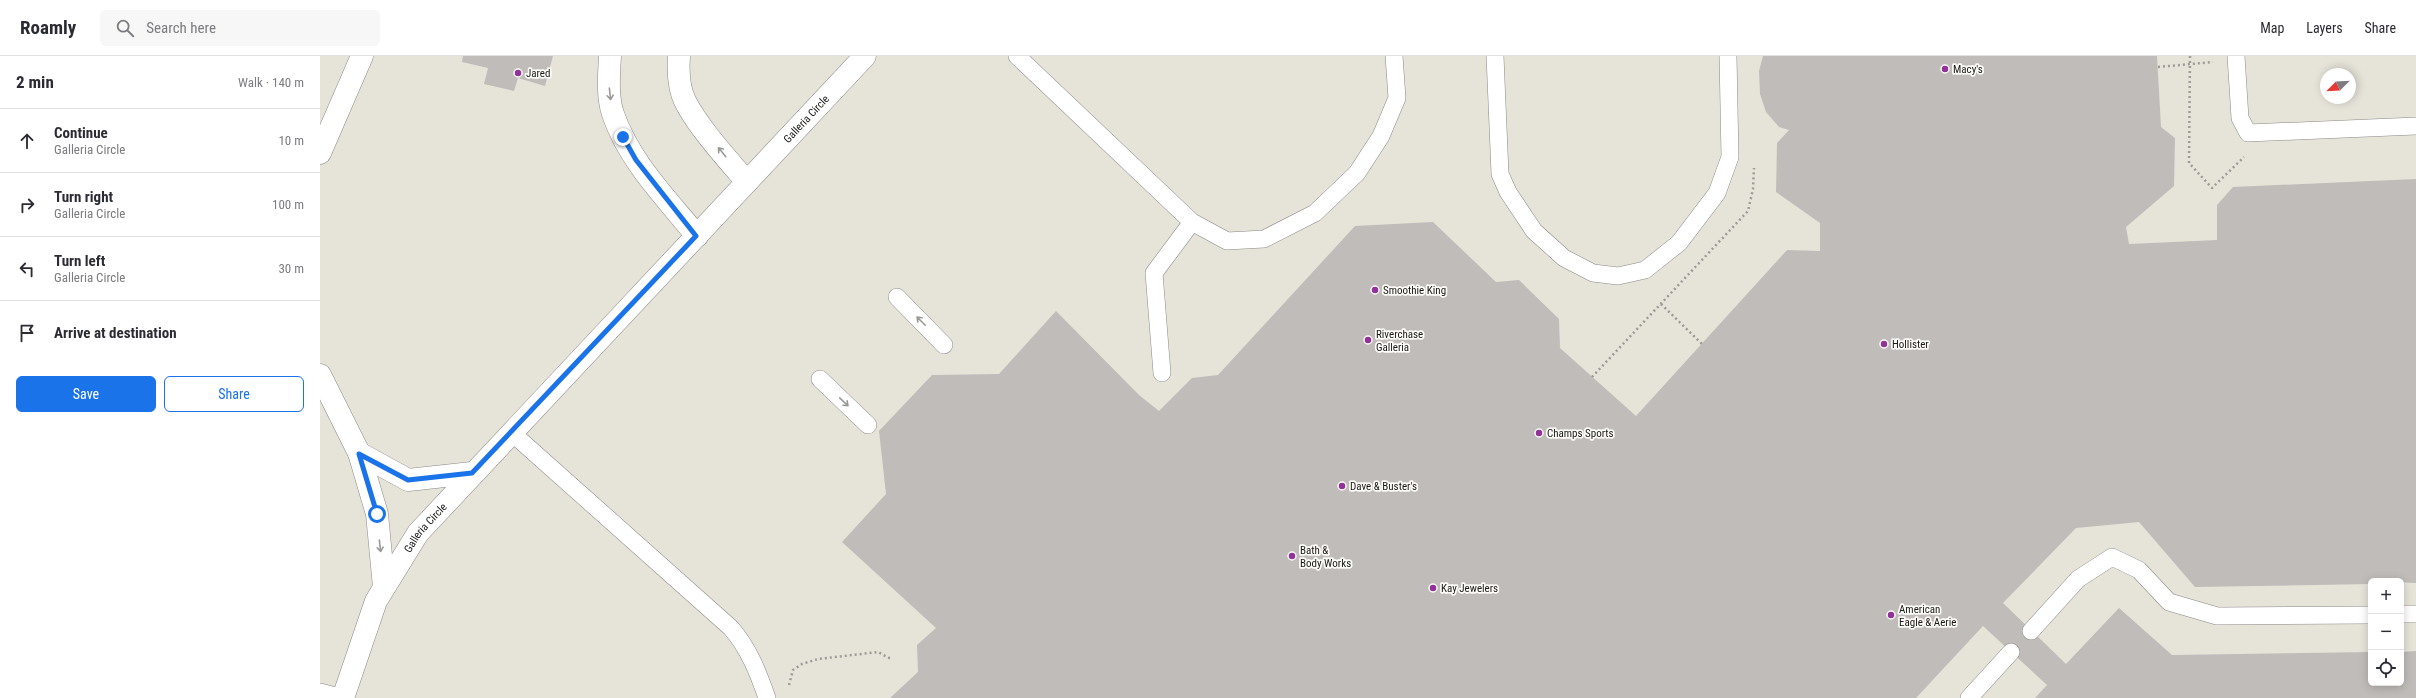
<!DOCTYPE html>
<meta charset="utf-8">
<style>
:root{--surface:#fff;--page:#f7f7f7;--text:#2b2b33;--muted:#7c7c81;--line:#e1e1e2;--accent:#1a73e8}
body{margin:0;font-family:"Roboto Condensed",sans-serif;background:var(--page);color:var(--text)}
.controls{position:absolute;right:12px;bottom:12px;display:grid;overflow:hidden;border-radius:6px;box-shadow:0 2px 10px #0003}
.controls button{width:36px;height:36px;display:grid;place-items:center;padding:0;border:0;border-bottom:1px solid var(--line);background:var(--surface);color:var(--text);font:20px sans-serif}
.compass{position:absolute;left:2000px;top:12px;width:36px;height:36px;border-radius:50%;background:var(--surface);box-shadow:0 2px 10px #0003;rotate:246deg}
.stop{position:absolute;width:12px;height:12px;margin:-9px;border:3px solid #1a73e8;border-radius:50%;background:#fff}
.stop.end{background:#1a73e8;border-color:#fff;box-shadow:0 1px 4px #0008}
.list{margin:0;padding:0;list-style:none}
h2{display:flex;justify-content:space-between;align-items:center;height:52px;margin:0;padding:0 16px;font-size:17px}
h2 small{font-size:13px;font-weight:400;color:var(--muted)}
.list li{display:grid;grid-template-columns:26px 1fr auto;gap:12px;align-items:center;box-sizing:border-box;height:64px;padding:0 16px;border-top:1px solid var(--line)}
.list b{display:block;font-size:15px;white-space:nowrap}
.list p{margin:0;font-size:13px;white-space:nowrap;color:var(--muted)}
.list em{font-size:13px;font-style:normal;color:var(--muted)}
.actions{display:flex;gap:8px;padding:12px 16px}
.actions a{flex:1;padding:9px 0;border:1px solid var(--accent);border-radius:6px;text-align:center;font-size:14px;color:var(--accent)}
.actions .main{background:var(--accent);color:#fff}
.icon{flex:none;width:22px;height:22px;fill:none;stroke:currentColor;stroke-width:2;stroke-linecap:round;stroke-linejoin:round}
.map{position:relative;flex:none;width:2096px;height:642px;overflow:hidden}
header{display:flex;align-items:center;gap:24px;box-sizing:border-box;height:56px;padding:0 20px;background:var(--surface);border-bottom:1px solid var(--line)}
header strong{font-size:19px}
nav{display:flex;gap:22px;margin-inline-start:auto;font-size:14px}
.search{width:280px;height:36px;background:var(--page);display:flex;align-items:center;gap:10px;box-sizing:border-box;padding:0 14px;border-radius:6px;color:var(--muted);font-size:15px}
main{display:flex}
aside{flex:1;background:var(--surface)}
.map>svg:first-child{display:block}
.built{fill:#e6e4d9;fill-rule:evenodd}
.building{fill:#bfbcb9}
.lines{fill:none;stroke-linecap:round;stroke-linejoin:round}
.lane-casing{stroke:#8a8986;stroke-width:18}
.street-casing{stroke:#8a8986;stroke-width:23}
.path{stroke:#9b9b97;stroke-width:2.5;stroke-dasharray:2 3;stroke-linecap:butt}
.lane{stroke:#fff;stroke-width:17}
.street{stroke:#fff;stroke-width:22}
.oneway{stroke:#989897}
.route{stroke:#1a73e8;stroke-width:5}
.poi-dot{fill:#913199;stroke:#fdfcf8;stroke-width:1.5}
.labels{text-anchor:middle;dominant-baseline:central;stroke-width:3.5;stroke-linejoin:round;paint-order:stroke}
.poi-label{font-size:11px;fill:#191917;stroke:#fdfcf8;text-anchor:start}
.street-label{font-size:11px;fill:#191917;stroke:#fdfcf8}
</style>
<header>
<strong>Roamly</strong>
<div class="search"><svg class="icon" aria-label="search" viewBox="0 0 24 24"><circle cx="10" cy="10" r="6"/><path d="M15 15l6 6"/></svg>Search here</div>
<nav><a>Map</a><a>Layers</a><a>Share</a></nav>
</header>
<main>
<aside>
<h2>2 min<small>Walk · 140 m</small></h2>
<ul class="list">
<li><svg class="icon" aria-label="ahead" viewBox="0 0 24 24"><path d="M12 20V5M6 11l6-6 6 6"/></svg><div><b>Continue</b><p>Galleria Circle</p></div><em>10 m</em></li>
<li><svg class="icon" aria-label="right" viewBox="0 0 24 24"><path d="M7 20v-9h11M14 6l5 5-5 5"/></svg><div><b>Turn right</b><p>Galleria Circle</p></div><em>100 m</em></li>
<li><svg class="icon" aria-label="left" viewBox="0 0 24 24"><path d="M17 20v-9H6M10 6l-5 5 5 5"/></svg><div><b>Turn left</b><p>Galleria Circle</p></div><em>30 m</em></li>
<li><svg class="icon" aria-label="arrive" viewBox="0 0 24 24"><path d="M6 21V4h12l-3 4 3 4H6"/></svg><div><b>Arrive at destination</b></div></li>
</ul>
<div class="actions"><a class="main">Save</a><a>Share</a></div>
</aside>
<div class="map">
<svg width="2096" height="642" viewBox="0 0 2096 642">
<rect width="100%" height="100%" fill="#efefea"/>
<path class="built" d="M0 0H2096V642H0ZM2006 18H2030V42H2006ZM2051 525H2081V627H2051Z"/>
<path class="building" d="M143 0H233L225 30 198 22 194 35 164 28 168 12 142 6Z
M1443 0H1837L1841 71 1855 82 1854 130 1806 171 1809 188 1897 184V149L1913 131 2096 123V527L2051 525V528L1875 531 1819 466 1756 472 1683 547 1746 608 1799 552 1852 599 2051 596V627H2081V596L2096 595V642H1715L1727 629 1663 570 1596 642H570L598 616 597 589 616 572 522 486 566 438 559 375 612 319 679 318 736 255 819 339 839 355 872 322 898 319 1035 170 1113 166 1176 226 1199 224 1239 263 1240 292 1316 360 1467 194 1500 195V167L1456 136 1457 87 1469 74 1459 71 1446 56 1440 38 1439 15Z"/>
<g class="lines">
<defs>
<path id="lane" d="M697 0 872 166 907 185 944 183 995 157 1037 117 1061 80 1077 42 1074 0
M1175 0 1180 118 1188 136 1214 175 1244 202 1273 217 1298 220 1325 214 1359 187 1397 137 1410 101 1408 0
M1916 0 1920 62 1928 77 2096 70
M577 241 624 289
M842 317 834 217 872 166
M500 323 548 369
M191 376 411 572C429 593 438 616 447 642
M2081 558H2096
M1711 575 1758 523 1792 501 1819 514 1849 546 1897 560 2051 559
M0 636 23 642
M1649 642 1691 596"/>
<g id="street">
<path d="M290 0C289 18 287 41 293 58 309 105 346 142 377 180"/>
<path d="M359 0C358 15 358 31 365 45 378 71 408 104 427 126"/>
<path d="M0 97 42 0"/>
<path d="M0 319 39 397 57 458 64 531"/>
<path d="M39 397 88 424 152 417"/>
<path id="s1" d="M23 642 56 545 98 477 545 0"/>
</g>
</defs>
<use href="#lane" class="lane-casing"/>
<use href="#street" class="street-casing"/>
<path class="path" d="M1870 0 1869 107 1892 132 1924 101
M1838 11 1893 6
M1341 248 1382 288
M1272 321 1428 155 1433 133 1434 112
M469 629 473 614 482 608 498 603 558 596 571 603"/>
<use href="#lane" class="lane"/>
<use href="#street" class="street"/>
</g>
<defs><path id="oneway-shaft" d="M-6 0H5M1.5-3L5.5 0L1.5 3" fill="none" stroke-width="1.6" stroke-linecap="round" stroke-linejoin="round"/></defs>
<g class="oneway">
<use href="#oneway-shaft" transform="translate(290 38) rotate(84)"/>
<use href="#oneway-shaft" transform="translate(402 96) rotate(-129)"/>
<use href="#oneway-shaft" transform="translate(601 265) rotate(-135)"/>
<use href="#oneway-shaft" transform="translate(524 346) rotate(44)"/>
<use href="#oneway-shaft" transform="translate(60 490) rotate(84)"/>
</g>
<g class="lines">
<path class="route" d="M57 458 39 398 88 424 152 417 376 180 316 104 303 81"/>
</g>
<g class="poi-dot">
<circle cx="1625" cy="13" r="4"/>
<circle cx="198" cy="17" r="4"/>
<circle cx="1055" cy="234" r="4"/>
<circle cx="1048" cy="284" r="4"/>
<circle cx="1564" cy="288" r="4"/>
<circle cx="1219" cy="377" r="4"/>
<circle cx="1022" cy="430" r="4"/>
<circle cx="972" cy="500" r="4"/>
<circle cx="1113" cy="532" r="4"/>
<circle cx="1571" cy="559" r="4"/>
</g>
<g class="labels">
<g class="poi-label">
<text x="1633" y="13">Macy's</text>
<text x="206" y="17">Jared</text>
<text x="1063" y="234">Smoothie King</text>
<text x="1056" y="278">Riverchase<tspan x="1056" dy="13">Galleria</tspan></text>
<text x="1572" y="288">Hollister</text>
<text x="1227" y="377">Champs Sports</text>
<text x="1030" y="430">Dave &amp; Buster's</text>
<text x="980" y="494">Bath &amp;<tspan x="980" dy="13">Body Works</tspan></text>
<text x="1121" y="532">Kay Jewelers</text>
<text x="1579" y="553">American<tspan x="1579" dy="13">Eagle &amp; Aerie</tspan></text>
</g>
<g class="street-label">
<text stroke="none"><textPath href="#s1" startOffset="750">Galleria Circle</textPath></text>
<text stroke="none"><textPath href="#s1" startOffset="191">Galleria Circle</textPath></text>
</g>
</g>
</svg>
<div class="controls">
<button>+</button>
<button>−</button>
<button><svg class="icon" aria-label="locate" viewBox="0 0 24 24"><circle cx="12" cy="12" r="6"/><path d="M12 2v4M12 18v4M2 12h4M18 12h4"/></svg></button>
</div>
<svg class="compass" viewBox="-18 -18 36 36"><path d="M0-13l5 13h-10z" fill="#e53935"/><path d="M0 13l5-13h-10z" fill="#7c7c81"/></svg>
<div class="stop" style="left:57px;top:458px"></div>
<div class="stop end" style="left:303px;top:81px"></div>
</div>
</main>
